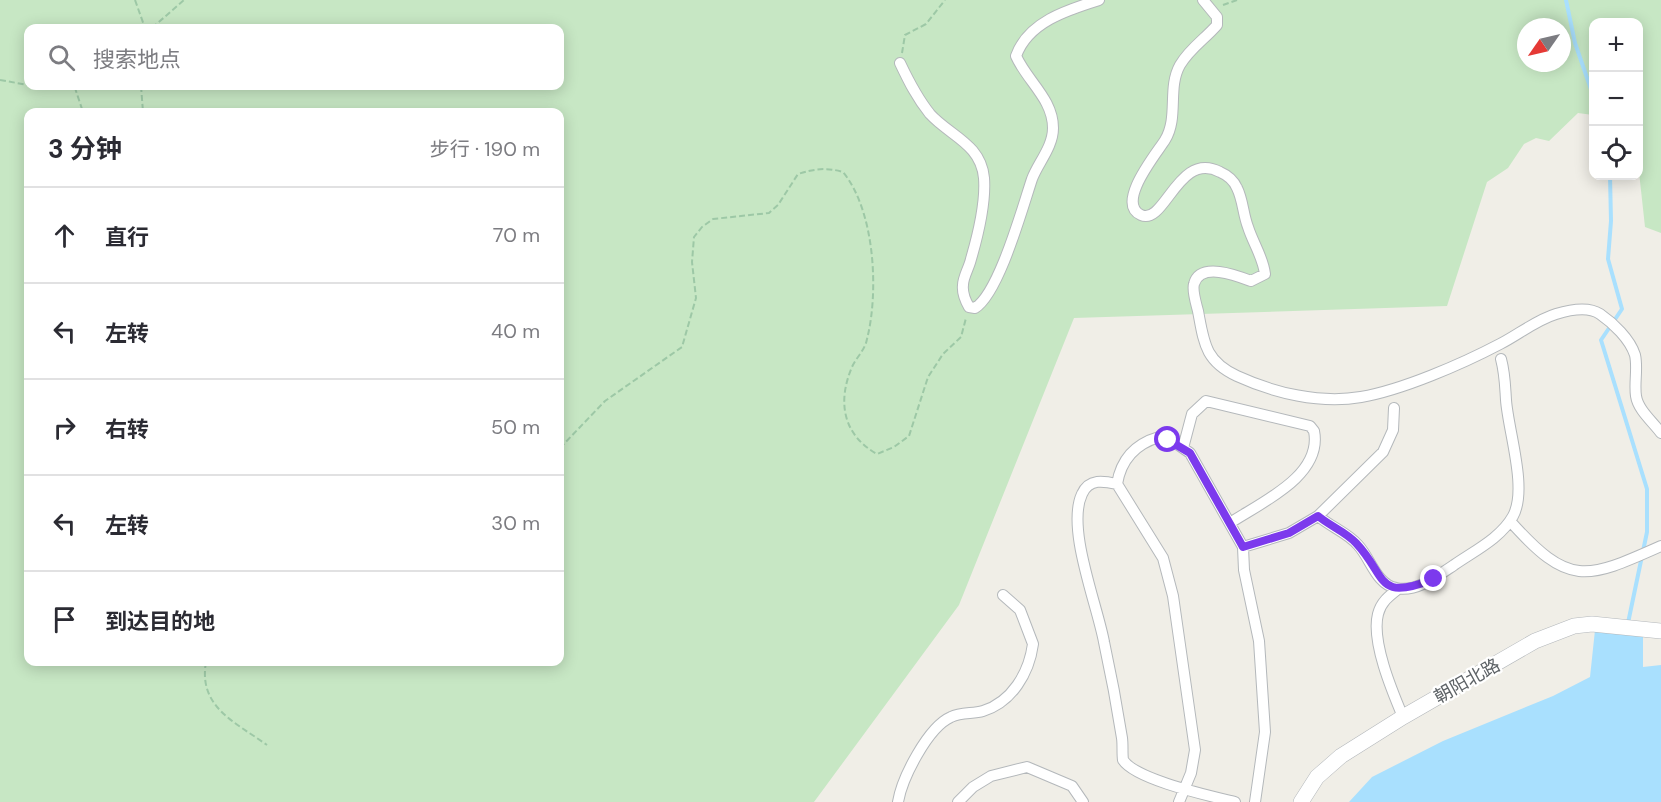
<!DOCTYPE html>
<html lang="zh">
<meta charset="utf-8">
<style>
:root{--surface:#fff;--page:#f2f2f3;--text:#2b2b33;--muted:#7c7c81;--line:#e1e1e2}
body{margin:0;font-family:"DM Sans","Noto Sans SC",sans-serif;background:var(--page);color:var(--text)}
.controls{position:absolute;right:18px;top:18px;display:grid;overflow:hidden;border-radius:12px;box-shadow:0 3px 15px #0003}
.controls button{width:54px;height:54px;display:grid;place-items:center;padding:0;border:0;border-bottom:2px solid var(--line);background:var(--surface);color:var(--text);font:30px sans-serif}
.compass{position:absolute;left:1517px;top:18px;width:54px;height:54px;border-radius:50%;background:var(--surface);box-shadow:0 3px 15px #0003;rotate:236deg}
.stop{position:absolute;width:18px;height:18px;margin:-14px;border:4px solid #7c3aed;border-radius:50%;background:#fff}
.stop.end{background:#7c3aed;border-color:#fff;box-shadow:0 2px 6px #0008}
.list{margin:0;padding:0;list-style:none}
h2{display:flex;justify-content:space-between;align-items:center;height:78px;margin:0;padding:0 24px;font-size:26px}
h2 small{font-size:20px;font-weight:400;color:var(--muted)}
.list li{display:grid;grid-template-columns:39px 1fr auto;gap:18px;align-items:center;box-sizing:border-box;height:96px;padding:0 24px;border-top:2px solid var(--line)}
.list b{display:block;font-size:22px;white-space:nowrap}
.list em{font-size:20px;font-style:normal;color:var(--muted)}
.icon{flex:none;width:33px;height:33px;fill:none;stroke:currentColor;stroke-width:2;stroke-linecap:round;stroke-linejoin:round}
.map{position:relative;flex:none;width:1661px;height:802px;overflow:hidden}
.search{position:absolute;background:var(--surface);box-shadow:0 3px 15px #0003;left:24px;top:24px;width:540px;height:66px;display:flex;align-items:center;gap:15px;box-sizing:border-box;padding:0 21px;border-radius:12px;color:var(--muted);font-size:22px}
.panel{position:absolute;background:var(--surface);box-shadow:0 3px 15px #0003;left:24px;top:108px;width:540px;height:558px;border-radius:12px}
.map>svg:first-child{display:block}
.green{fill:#c7e7c4;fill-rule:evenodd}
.water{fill:#a9e0fe}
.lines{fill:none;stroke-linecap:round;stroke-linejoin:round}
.stream{stroke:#a9e0fe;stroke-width:4}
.minor-casing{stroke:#b4b8bb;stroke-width:12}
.secondary-casing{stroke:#b3b7bb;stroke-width:16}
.path{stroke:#9dc8a6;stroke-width:2;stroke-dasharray:6 3;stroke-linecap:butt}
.minor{stroke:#fff;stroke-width:10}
.secondary{stroke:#fff;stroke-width:15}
.route{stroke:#7c3aed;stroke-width:8}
.labels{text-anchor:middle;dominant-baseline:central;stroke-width:4.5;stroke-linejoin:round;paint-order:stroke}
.street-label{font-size:18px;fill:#5e6367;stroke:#fff}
</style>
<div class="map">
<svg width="1661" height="802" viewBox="0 0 1661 802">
<rect width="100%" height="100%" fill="#f0eee7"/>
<path class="green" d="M0 0H1661V233L1645 227 1639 172 1638 22H1594L1593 115 1578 113 1549 141 1536 138 1524 144 1508 168 1487 182 1447 306 1074 318 959 605 814 802H0ZM1526 27H1562V63H1526ZM28 28H560V86H28ZM28 112H560V662H28Z"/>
<path class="water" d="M1595 630 1643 634V667L1661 665V802H1349L1372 777 1443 741 1553 696 1590 677Z"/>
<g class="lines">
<path class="stream" d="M1566 0 1575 43 1594 98
M1610 176 1611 221 1608 259 1622 309 1601 340 1647 489V532L1628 623"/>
<defs>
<path id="minor" d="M1203 0 1217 17V25C1205 39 1190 48 1180 65 1167 88 1179 117 1165 140 1157 153 1115 203 1141 215 1165 226 1178 150 1220 172 1227 175 1234 181 1237 188 1243 200 1243 214 1248 227 1253 243 1263 257 1265 274L1251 281C1238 276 1200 261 1194 284 1192 291 1196 303 1198 311 1204 343 1205 361 1237 376 1274 393 1320 404 1361 397 1402 390 1462 364 1500 344 1518 335 1536 320 1556 314 1569 310 1588 306 1600 314 1613 323 1630 339 1635 355 1638 368 1634 383 1636 396 1638 410 1653 422 1661 433
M900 63C909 82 917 98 930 114 950 136 981 144 984 178 986 204 978 235 971 259 969 268 963 277 963 285 962 293 965 300 969 307L975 308C999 293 1022 209 1032 179 1038 163 1053 147 1053 128 1053 99 1027 81 1016 56 1028 22 1067 10 1099 0
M1183 448 1192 414 1206 401 1310 426 1314 431C1323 476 1260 503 1230 523
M1117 484C1104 481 1089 478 1082 494 1066 528 1097 604 1104 642 1111 674 1117 706 1122 738 1123 745 1122 753 1123 760 1136 780 1211 796 1235 802
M1318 516C1331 527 1348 533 1358 545 1371 559 1376 584 1396 588 1416 593 1439 575 1454 565 1474 551 1501 538 1513 516 1528 489 1508 430 1506 400 1505 385 1505 374 1501 359
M1510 521C1569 587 1585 580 1661 546
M1243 547 1289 533 1318 516 1383 452 1393 430 1394 408
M1398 589C1389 596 1381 602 1378 614 1371 641 1392 691 1403 717
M898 802C902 778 928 727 951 717 961 712 973 714 983 711 1012 702 1029 673 1033 644L1020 610 1003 595
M958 802 973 787 991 776 1027 767 1072 786 1083 802
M1179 802 1191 773 1195 750 1173 596 1163 558 1117 484C1121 460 1135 444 1159 437L1177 444 1190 453 1243 547 1244 570 1259 641 1265 732 1255 802"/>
<path id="secondary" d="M1301 802 1317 777 1341 756 1403 717 1535 641 1574 626 1592 624 1661 631"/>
</defs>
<use href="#minor" class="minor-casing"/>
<use href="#secondary" class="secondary-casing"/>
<path class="path" d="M135 0 145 28
M1223 5 1237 0
M152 28 184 0
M902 53 905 35 926 24 945 0
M0 80 28 85
M29 86 75 88 83 112
M141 86 143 112
M560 448 605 401 682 347 696 298 692 262 694 237 702 227 713 219 769 213 778 205 798 174C814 169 826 167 843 172 875 211 879 292 867 339 865 350 856 358 852 367 837 402 843 435 877 454L894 447 909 436 928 377 943 354 961 337 966 318
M206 662C198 707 235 722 267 745"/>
<use href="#minor" class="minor"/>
<use href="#secondary" class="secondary"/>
</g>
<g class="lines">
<path class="route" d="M1168 440 1190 453 1243 547 1289 533 1318 516C1330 526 1346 532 1356 543 1388 577 1375 602 1434 579"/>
</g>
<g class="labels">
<g class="street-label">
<text transform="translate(1467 681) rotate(-29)">朝阳北路</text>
</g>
</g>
</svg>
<div class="controls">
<button>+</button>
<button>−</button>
<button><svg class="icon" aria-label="locate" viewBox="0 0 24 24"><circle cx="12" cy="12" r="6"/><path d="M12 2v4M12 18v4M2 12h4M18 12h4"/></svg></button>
</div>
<svg class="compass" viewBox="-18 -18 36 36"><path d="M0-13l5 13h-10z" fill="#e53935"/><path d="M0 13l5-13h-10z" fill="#7c7c81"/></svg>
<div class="stop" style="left:1168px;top:440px"></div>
<div class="stop end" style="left:1434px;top:579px"></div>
<div class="search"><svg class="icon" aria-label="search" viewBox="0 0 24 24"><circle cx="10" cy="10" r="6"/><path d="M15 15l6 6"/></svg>搜索地点</div>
<section class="panel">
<h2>3 分钟<small>步行 · 190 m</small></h2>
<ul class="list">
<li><svg class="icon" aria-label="ahead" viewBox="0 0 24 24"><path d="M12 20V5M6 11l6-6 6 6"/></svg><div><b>直行</b></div><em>70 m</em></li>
<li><svg class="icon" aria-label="left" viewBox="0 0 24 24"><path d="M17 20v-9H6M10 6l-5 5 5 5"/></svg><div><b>左转</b></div><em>40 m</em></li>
<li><svg class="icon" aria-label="right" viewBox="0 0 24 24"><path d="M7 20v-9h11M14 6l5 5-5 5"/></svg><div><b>右转</b></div><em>50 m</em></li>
<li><svg class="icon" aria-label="left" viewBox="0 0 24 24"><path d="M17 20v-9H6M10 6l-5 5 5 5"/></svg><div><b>左转</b></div><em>30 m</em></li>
<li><svg class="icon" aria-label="arrive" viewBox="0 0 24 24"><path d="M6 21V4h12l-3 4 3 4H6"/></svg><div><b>到达目的地</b></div></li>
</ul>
</section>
</div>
